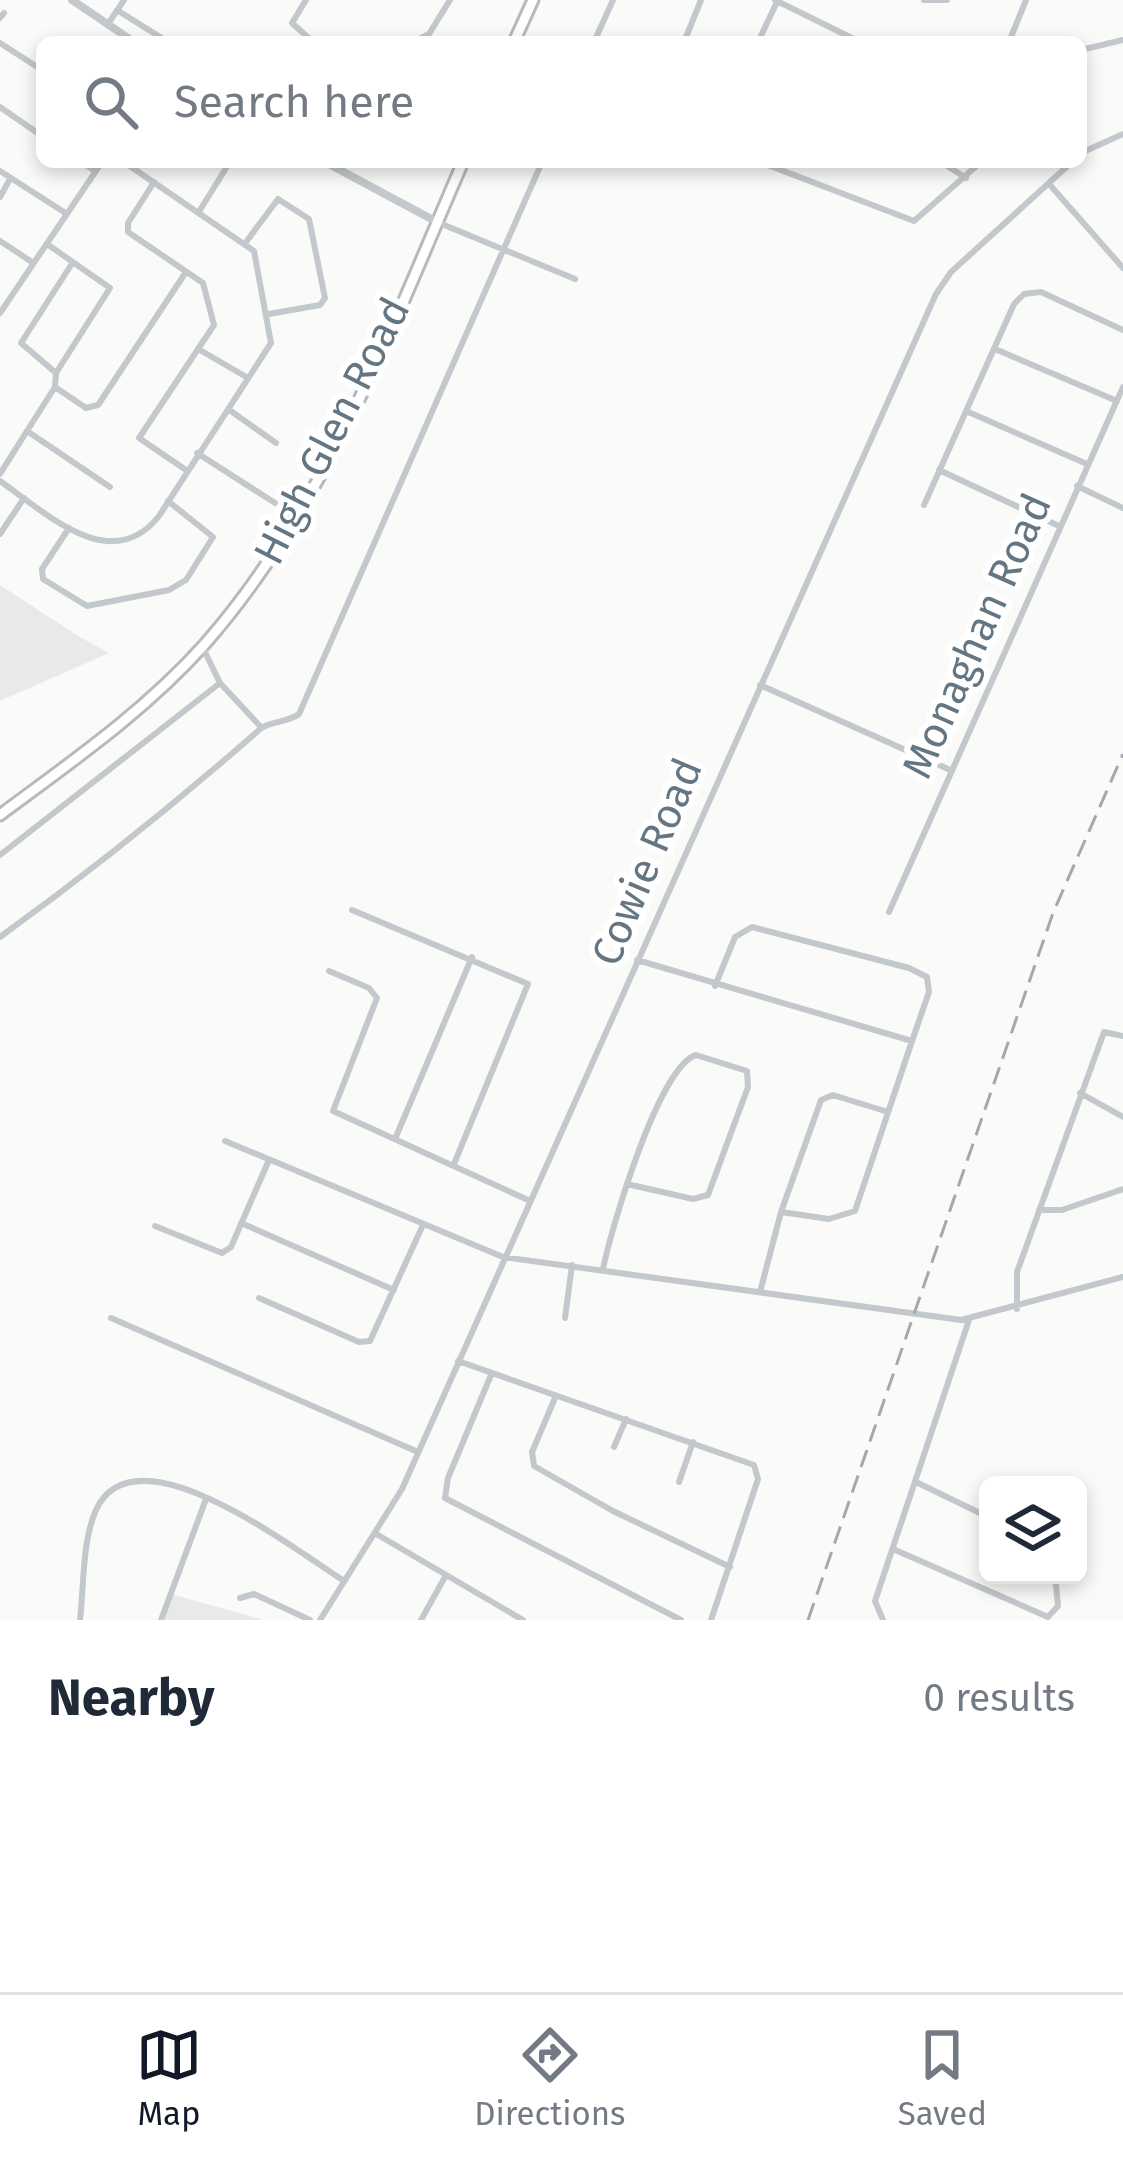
<!DOCTYPE html>
<style>
:root{--surface:#fff;--page:#f2f2f3;--text:#1f2937;--muted:#747a83;--line:#e0e1e3;--accent:#111827}
body{margin:0;font-family:"Fira Sans",sans-serif;background:var(--page);color:var(--text)}
.controls{position:absolute;right:36px;bottom:36px;display:grid;overflow:hidden;border-radius:18px;box-shadow:0 6px 18px #0003}
.controls button{width:108px;height:108px;display:grid;place-items:center;padding:0;border:0;border-bottom:3px solid var(--line);background:var(--surface);color:var(--text);font:60px sans-serif}
.list{margin:0;padding:0;list-style:none}
h2{display:flex;justify-content:space-between;align-items:center;height:156px;margin:0;padding:0 48px;font-size:51px}
h2 small{font-size:39px;font-weight:400;color:var(--muted)}
.icon{flex:none;width:66px;height:66px;fill:none;stroke:currentColor;stroke-width:2;stroke-linecap:round;stroke-linejoin:round}
.map{position:relative;flex:none;width:1123px;height:1620px;overflow:hidden}
.search{position:absolute;background:var(--surface);box-shadow:0 6px 18px #0003;left:36px;right:36px;top:36px;height:132px;display:flex;align-items:center;gap:30px;box-sizing:border-box;padding:0 42px;border-radius:18px;color:var(--muted);font-size:45px}
.sheet{height:372px;background:var(--surface)}
nav{display:flex;justify-content:space-around;align-items:center;box-sizing:border-box;height:168px;border-top:3px solid var(--line);background:var(--surface);font-size:33px;color:var(--muted)}
nav a{display:grid;justify-items:center;gap:6px}
nav .on{color:var(--accent)}
.map>svg:first-child{display:block}
.built{fill:#e8e9e9}
.lines{fill:none;stroke-linecap:round;stroke-linejoin:round}
.primary-casing{stroke:#b5babe;stroke-width:15}
.minor{stroke:#c3c8cc;stroke-width:6}
.tertiary{stroke:#c3c8cc;stroke-width:8}
.primary{stroke:#fff;stroke-width:9}
.rail{stroke:#a2aab0;stroke-width:3;stroke-dasharray:18 9;stroke-linecap:butt}
.labels{text-anchor:middle;dominant-baseline:central;stroke-width:12;stroke-linejoin:round;paint-order:stroke}
.street-label{font-size:42px;fill:#657683;stroke:#fff}
</style>
<div class="map">
<svg width="1123" height="1620" viewBox="0 0 1123 1620">
<rect width="100%" height="100%" fill="#fafaf8"/>
<path class="built" d="M0 585 78 636 109 653 0 701Z
M171 1594 264 1620H164Z"/>
<g class="lines">
<defs>
<path id="primary" d="M514 42 533 0
M0 815C71 762 144 712 204 645 325 508 391 328 463 162"/>
</defs>
<use href="#primary" class="primary-casing"/>
<path class="minor" d="M306 0 292 23 313 42
M775 0 860 42
M924 0H947
M117 10 168 42
M0 18 4 13
M108 24 124 0
M413 42 429 34 450 0
M594 42 613 0
M684 42 701 0
M758 42 777 2
M1009 42 1026 0
M0 43 42 70
M1081 50 1123 40
M0 107 42 136
M1081 153 1123 134
M82 162 95 171
M760 162 914 221 981 162
M941 162 966 178
M0 171 67 214
M154 182 128 223V232L203 283 214 325 139 438 186 470
M1050 185 1123 268
M0 197 10 179
M200 210 228 165
M437 222 575 279
M0 241 32 262
M246 242 278 199 309 219 325 298 320 305 269 314
M47 244 110 288 56 373 55 387
M0 313 102 162
M995 349 1117 401
M200 350 248 378
M56 373 21 343 73 262
M228 409 276 443
M966 411 1087 464
M197 453 275 503
M939 470 1059 526
M0 474 27 431
M0 481C45 512 111 577 159 516L271 343 254 251 124 162
M1077 486 1123 508
M110 487 27 431 55 387 86 408 98 405 186 272
M924 505 1014 304 1024 294 1041 292 1123 330
M69 528 42 569 43 579 87 606 169 590 186 580 213 537 168 501
M0 534 24 498
M203 648 220 683 260 726
M760 685 948 769
M0 855 220 683
M352 910 528 984 454 1164
M889 912 1123 387
M0 937C90 872 176 803 259 730 268 721 287 723 299 714L542 162
M637 960 912 1041 855 1211 829 1219 781 1212
M329 971 369 988 377 998 333 1111 528 1200
M715 986 735 937 752 927 909 968 927 977 929 992 912 1041
M1080 1093 1123 1117
M395 1139 472 957
M225 1141 503 1257 961 1320 1123 1277
M1039 1210H1062L1123 1189
M241 1223 394 1290
M155 1226 222 1253 231 1247 269 1160
M603 1269C611 1229 659 1066 696 1055L747 1071 748 1087 708 1195 693 1199 627 1184
M760 1292 781 1212 821 1100 833 1095 888 1112
M259 1298 359 1342 370 1341 422 1227
M1017 1309V1272L1104 1032 1123 1036
M111 1318 418 1452
M565 1318 572 1265
M458 1361 754 1465 758 1479 711 1620
M491 1375 448 1478 445 1498 681 1620
M555 1398 532 1452 534 1466 613 1511 730 1567
M614 1447 626 1419
M679 1482 693 1442
M916 1482 988 1517
M378 1535 523 1620
M893 1549 1048 1617 1058 1606 1055 1575
M240 1598 254 1594 310 1620
M80 1620C84 1586 82 1541 96 1510 135 1425 295 1550 344 1581
M161 1620 206 1499
M320 1620 402 1489 936 294 951 272 1072 162
M421 1620 445 1577
M883 1620 875 1601 969 1320"/>
<path class="tertiary" d="M72 0 134 42
M325 162 437 222"/>
<use href="#primary" class="primary"/>
<path class="rail" d="M808 1620 1053 913 1123 754"/>
</g>
<g class="labels">
<g class="street-label">
<text transform="translate(332 431) rotate(-63)">High Glen Road</text>
<text transform="translate(977 636) rotate(-66)">Monaghan Road</text>
<text transform="translate(647 862) rotate(-67)">Cowie Road</text>
</g>
</g>
</svg>
<div class="controls">
<button><svg class="icon" aria-label="layers" viewBox="0 0 24 24"><path d="M12 4l9 5-9 5-9-5zM3 14l9 5 9-5"/></svg></button>
</div>
<div class="search"><svg class="icon" aria-label="search" viewBox="0 0 24 24"><circle cx="10" cy="10" r="6"/><path d="M15 15l6 6"/></svg>Search here</div>
</div>
<section class="sheet">
<h2>Nearby<small>0 results</small></h2>
<ul class="list">
</ul>
</section>
<nav>
<a class="on"><svg class="icon" aria-label="map" viewBox="0 0 24 24"><path d="M3 6l6-2 6 2 6-2v14l-6 2-6-2-6 2zM9 4v14M15 6v14"/></svg>Map</a>
<a><svg class="icon" aria-label="directions" viewBox="0 0 24 24"><path d="M12 3l9 9-9 9-9-9zM9 14v-3h6M13 9l2 2-2 2"/></svg>Directions</a>
<a><svg class="icon" aria-label="saved" viewBox="0 0 24 24"><path d="M7 4h10v16l-5-4-5 4z"/></svg>Saved</a>
</nav>
